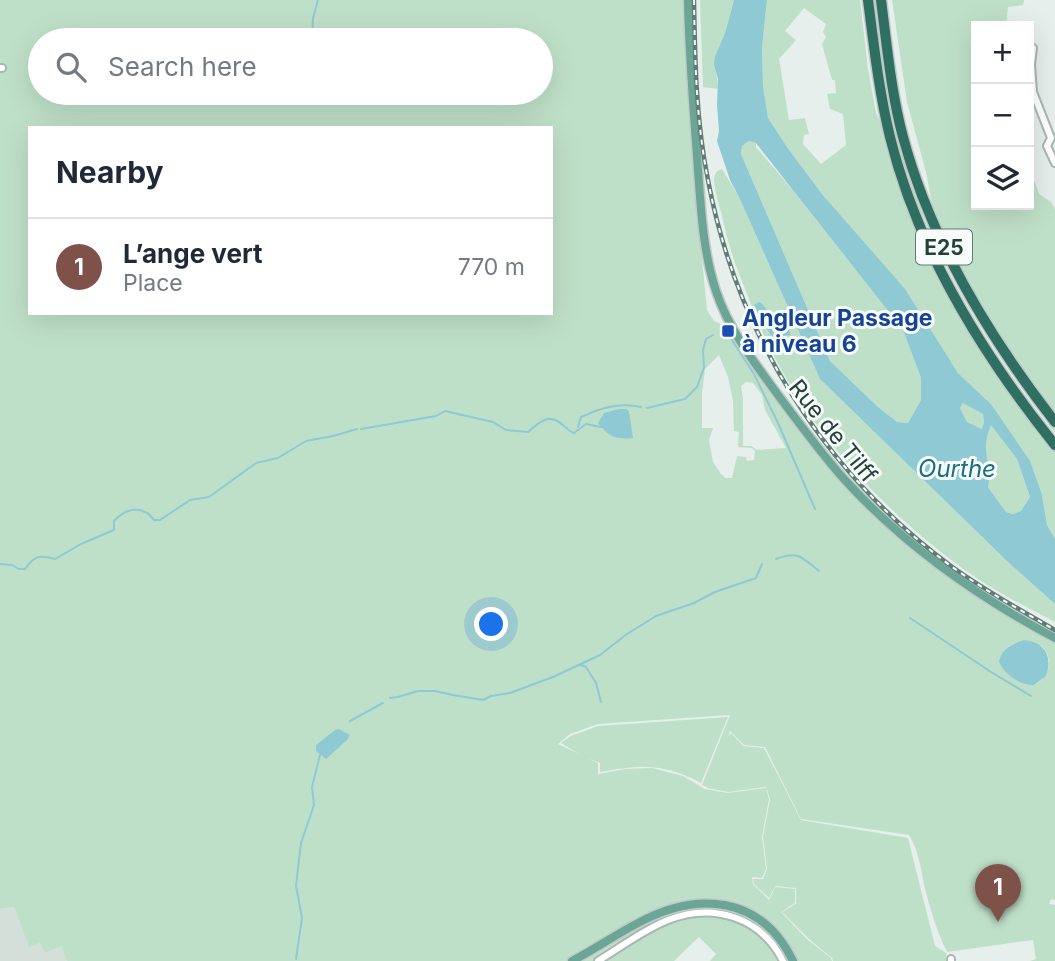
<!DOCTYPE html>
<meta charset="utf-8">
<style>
:root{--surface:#fff;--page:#f2f2f3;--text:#1f2937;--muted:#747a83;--line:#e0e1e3;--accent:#7f5249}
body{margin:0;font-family:Inter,sans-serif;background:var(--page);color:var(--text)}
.controls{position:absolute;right:21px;top:21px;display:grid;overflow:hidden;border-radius:0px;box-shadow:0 7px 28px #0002}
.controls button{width:63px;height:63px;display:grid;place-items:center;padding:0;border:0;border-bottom:2px solid var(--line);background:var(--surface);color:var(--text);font:35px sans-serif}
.you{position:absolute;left:492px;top:625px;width:24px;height:24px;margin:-18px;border:5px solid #fff;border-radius:50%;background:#1a73e8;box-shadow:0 0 0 10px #1a73e833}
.badge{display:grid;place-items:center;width:46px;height:46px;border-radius:50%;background:var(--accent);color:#fff;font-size:23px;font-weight:700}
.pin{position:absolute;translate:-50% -58px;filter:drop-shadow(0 2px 4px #0008)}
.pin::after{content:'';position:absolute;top:37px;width:24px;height:21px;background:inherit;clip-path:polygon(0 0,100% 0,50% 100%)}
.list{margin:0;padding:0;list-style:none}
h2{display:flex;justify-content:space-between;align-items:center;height:91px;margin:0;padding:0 28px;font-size:30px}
h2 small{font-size:23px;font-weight:400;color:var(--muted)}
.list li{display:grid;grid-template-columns:46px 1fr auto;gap:21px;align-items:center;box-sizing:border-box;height:98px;padding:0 28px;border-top:2px solid var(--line)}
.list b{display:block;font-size:26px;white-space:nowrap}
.list p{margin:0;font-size:23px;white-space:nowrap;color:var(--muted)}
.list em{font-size:23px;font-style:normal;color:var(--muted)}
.icon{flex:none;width:38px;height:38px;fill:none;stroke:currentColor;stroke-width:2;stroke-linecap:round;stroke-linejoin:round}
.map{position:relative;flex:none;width:1055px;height:961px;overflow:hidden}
.search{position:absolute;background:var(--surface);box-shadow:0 7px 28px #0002;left:28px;top:28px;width:525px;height:77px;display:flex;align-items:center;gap:18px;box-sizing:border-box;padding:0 24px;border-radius:38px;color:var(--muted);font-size:26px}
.panel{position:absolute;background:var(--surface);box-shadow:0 7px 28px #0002;left:28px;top:126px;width:525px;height:189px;border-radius:0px}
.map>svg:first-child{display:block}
.built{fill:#d4dfda}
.green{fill:#bfe0c8;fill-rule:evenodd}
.water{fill:#8ec9d4;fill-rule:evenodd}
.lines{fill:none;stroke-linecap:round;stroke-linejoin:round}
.stream{stroke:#8ec9d4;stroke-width:2}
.minor-casing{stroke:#a8b8b2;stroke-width:10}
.major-casing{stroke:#c2cac8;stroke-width:11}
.highway-casing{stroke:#c2cac8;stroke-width:13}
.minor{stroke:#fff;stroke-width:6}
.major{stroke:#6aa596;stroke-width:8}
.highway{stroke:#2f6f62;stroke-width:10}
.rail-casing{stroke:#5f7d75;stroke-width:4.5}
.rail{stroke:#f7fbf9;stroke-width:2;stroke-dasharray:5;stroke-linecap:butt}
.transit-dot{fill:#1a4fb4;stroke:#f7fbf9;stroke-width:2.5}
.labels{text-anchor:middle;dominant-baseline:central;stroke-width:6;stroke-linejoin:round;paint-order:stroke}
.shield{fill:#f7fbf9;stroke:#637a73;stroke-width:2}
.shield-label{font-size:21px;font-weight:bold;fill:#24423a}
.transit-label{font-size:23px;font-weight:bold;fill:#164399;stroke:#f7fbf9;text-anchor:start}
.street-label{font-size:23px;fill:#24423a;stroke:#f7fbf9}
.water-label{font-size:24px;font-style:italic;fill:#1c6f80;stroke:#f7fbf9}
</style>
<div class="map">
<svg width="1055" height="961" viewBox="0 0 1055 961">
<rect width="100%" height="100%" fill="#e6efeb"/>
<path class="built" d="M14 907 29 946 40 943 61 946 67 961H0V909Z"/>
<path class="green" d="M0 0H685L695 189 707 310 714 321 725 326 819 456 890 529 1055 640V900L1051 899 1049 904 1055 905V961H1030L1036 959 1033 940 947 952C937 932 931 911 925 889 921 870 919 851 909 835L801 819 765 747 744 745 730 731 728 737 731 733 743 746 764 748 801 820 908 838 935 946 946 953 947 961H833L832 958 809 939 782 912 796 904V888L775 886 769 898 754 884 753 879H763L767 869 763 837 770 799 766 787 728 792 707 788V787L702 785 730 715 598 724 570 734 558 744 579 754 561 743 571 736 598 726 728 717 701 783C663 763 641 765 600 772V763L587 758 598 763V774L625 769 652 768 683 776 705 789 728 793 766 788 769 799 762 837 766 869 762 878 752 877 753 884 769 900 775 887 795 889V903L781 912 808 940 831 958 832 961H710L716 954 699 937 674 961H67L61 946 45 953 40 943 29 947 14 907 0 909ZM40 40H541V93H40ZM30 128H551V313H30ZM719 355 728 377 733 401 734 431 739 432 738 447 752 448 755 451 754 460 747 461 746 457 737 456 732 478H726L721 474 713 462 709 440 713 428H702V394L705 369ZM746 382 753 383 762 395 765 410 786 448 756 450 752 446H743V398L741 386ZM1009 646H1042C1054 659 1050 677 1034 685L1001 655Z
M700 0H734L725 33 715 56 718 89 703 87Z
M767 0H860L868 69 876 113 912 187 937 253 992 350 1055 438V539L1047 525 1042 495 991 404 958 373 905 290 822 194 787 147 768 118 763 86 762 47ZM804 8 826 24 823 32 826 37 822 44 832 80H835L836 93 827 94 830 109 843 114 846 145 821 164 803 144 804 135 809 134 805 118 789 120 779 59 796 40 785 31Z
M892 0H1024L1023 5 1008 7 1006 26H976V205H1029V165L1039 194 1051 202 1055 209V433L999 355 941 257 927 176 907 102Z
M749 141 756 143V149L757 148 796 194 903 330 921 378V400L908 423 897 422 878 407 830 361 741 154 742 146Z
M722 169 739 197 820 379 1010 564 1055 604V622C1030 609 1004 596 981 581 896 524 814 439 769 346 756 319 746 291 735 263 729 246 725 229 721 212 718 202 715 191 714 181 714 176 715 175 717 171Z
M963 402 983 414 984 422 982 429 967 422 960 408Z
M991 424 1017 459 1030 497 1021 511 1013 514 1006 512 988 487C991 472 983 457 985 441 986 435 989 430 991 424Z"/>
<path class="water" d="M734 0H767L762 47 763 86 768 118 787 147 822 194 905 289 958 373 991 404 1030 461 1042 495 1047 525 1055 539V604L1010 564 820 379 739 197 730 180 717 141 719 131 717 105 718 79 714 64 715 56 725 33ZM749 141 756 143 903 330 921 378V400L908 423 897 422 878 407 830 361 741 154 742 146ZM963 403 983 414 984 422 982 429 967 422 960 408ZM991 425 1017 459 1030 497 1021 511 1013 514 1006 512 988 487C993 463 979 452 991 425Z
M759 302C765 305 766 310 771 315 779 322 788 324 791 335L773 337 770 334 756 311 754 305Z
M619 409H626L629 411 633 438C616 440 609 437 598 423L604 413Z
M1024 640C1045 642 1053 656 1046 676L1034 685C1020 685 1005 675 999 662 1001 649 1012 644 1024 640Z
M339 729 350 735 347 740 326 759 316 751V745L335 730Z"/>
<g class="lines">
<path class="stream" d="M312 40 313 18 318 0
M724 328 754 374 778 423 815 509
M647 408 685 399 697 387 704 368 703 350 706 339 713 335
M578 427 581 417C601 408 619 402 641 407
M361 429 436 416 445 411 493 422 506 430 528 432C541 421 549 412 564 426 573 433 564 428 574 433L586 424 601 427
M776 559C799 550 802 558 819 571
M0 564 12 565 19 569H25C35 555 39 555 55 559L81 544 114 530V521C121 513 133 506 145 512 149 513 151 517 154 520H160L190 500 209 497 256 463 278 458 306 441 333 436 357 429
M910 618 991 672 1031 696
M581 665 586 667 596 683 601 702
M390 698 398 697 418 691H435L453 695 483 700 491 696 510 693 553 677 600 655 627 634 656 616 694 603 715 592 756 578 762 564
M350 721 383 703
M296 959 302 918 296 886 301 843 314 805 312 787 320 755"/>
<defs>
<path id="minor" d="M1033 48 1031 64 1033 92 1051 138 1047 146 1055 163
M0 68H2
M951 959V961
M598 961C621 947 643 930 668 920 713 902 761 917 783 961"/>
<path id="major" d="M688 0C689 57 694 113 698 170 701 210 703 252 716 291 729 330 754 362 778 395 799 423 820 452 844 479 904 545 976 596 1055 638
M572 961C595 949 615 935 638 923 697 891 761 895 793 961"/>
<path id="highway" d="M868 0C874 46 879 92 890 137 918 251 982 354 1055 445
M881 0C887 46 891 92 903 137 931 242 989 337 1055 422"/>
</defs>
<use href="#minor" class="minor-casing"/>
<use href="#major" class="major-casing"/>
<use href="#highway" class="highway-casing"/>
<use href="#minor" class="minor"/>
<use href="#major" class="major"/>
<use href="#highway" class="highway"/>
<defs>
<path id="rail" d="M694 0C695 60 696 121 708 180 737 335 824 472 951 566 984 590 1020 610 1055 630"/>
</defs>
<use href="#rail" class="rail-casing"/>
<use href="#rail" class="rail"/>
</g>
<rect class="transit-dot" x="721" y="324" width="14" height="14" rx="3.5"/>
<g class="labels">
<rect class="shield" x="916" y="229.5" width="56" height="35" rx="5"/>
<g class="shield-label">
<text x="944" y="247">E25</text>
</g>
<g class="transit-label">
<text x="742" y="318">Angleur Passage<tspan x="742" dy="26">à niveau 6</tspan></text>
</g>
<g class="street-label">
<text transform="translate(833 431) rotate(51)">Rue de Tilff</text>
</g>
<g class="water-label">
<text x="957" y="468">Ourthe</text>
</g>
</g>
</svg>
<div class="controls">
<button>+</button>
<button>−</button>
<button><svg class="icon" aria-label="layers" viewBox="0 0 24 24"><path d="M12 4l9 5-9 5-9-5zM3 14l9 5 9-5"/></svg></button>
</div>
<div class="you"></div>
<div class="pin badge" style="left:998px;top:922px">1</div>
<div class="search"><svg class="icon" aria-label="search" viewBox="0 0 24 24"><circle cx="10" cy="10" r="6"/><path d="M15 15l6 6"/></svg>Search here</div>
<section class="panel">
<h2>Nearby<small></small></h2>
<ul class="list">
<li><span class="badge">1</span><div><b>L’ange vert</b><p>Place</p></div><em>770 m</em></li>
</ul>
</section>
</div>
